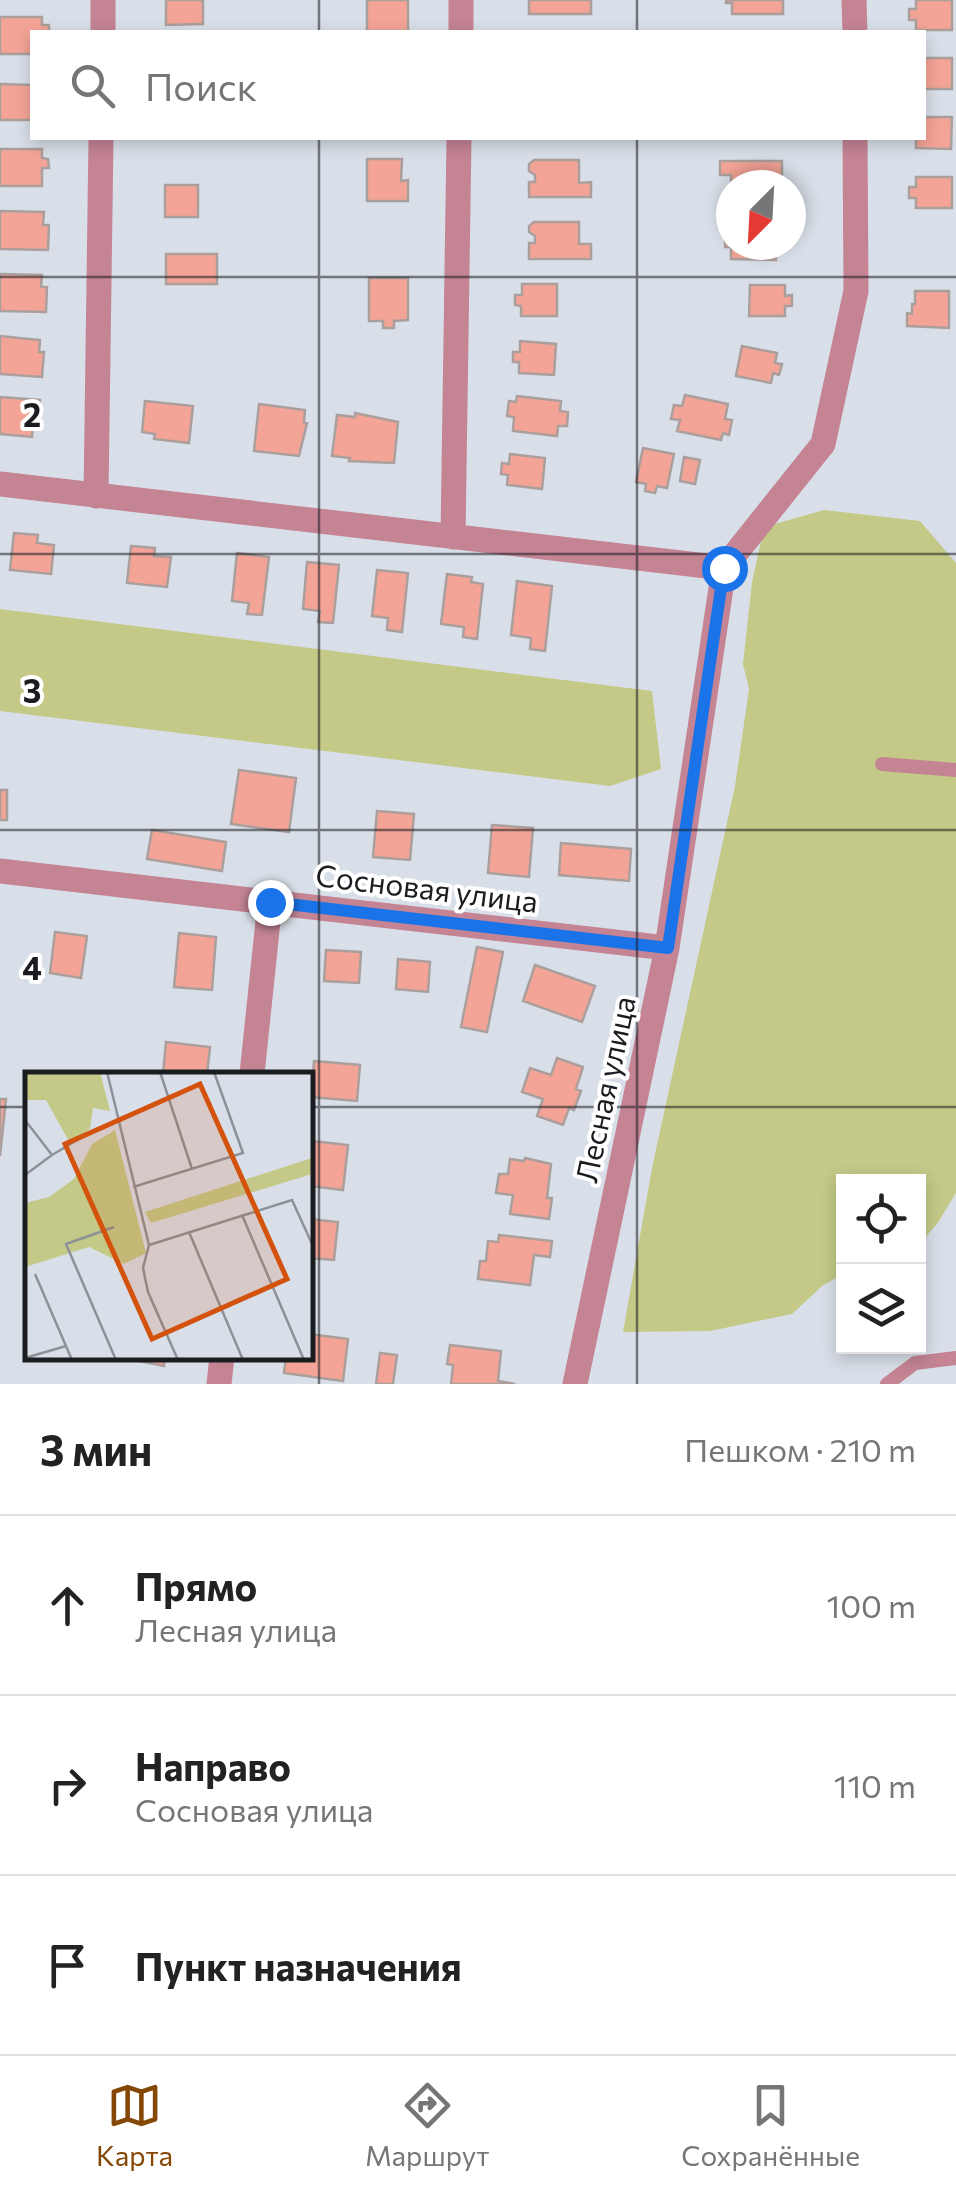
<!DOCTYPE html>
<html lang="ru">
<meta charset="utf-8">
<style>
:root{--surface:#fff;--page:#f2f2f2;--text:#222;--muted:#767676;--line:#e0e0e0;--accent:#854706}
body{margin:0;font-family:Commissioner,sans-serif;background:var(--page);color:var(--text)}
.controls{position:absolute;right:30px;bottom:30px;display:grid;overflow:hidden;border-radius:0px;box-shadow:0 5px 15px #0003}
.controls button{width:90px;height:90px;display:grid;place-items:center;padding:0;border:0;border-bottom:2px solid var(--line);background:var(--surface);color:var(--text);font:50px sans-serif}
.compass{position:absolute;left:716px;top:170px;width:90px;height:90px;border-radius:50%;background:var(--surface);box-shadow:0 5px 15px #0003;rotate:204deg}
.stop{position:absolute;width:30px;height:30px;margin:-22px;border:8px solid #1a73e8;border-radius:50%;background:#fff}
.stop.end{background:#1a73e8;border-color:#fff;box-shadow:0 2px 10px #0008}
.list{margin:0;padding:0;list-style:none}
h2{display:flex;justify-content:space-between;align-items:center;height:130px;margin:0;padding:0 40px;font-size:42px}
h2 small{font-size:32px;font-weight:400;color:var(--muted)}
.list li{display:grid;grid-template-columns:65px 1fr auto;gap:30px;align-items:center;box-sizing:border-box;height:180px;padding:0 40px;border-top:2px solid var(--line)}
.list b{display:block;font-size:38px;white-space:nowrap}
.list p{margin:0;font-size:32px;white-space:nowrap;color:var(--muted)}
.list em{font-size:32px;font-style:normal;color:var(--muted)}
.icon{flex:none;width:55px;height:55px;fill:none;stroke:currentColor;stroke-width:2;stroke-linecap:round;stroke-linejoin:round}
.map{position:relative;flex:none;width:956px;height:1384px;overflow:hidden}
.search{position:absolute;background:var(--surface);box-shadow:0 5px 15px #0003;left:30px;right:30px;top:30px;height:110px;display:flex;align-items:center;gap:25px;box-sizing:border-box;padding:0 35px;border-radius:0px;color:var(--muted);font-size:38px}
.sheet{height:670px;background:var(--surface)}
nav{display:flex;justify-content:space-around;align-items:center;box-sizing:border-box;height:140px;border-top:2px solid var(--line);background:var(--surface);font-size:28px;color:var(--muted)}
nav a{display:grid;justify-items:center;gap:5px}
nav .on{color:var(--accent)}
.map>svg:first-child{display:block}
.green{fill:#c4c988}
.building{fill:#f4a496;stroke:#ab9f9d;stroke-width:2.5}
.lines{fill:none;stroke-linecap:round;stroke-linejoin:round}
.lane{stroke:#c48494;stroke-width:14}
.street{stroke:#c48494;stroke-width:25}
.route{stroke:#1a73e8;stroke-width:12}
.grid{fill:none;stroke:#1a1c20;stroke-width:2.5;stroke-opacity:0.55}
.labels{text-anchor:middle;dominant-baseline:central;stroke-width:8;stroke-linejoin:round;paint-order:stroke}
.street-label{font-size:30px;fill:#1a1c20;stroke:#fff}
.inset-road{fill:none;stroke:#8d9198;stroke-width:2.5}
.view{fill:#d3530e;fill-opacity:0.15;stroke:#d3530e;stroke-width:5}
.inset-edge{fill:none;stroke:#1a1c20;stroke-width:5}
.grid-label{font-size:32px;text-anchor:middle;font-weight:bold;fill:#1a1c20;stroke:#fff;stroke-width:8;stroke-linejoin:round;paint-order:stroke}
</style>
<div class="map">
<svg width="956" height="1384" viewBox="0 0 956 1384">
<rect width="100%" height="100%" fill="#d9dfe8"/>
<path class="green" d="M824 510 920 521 956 563V1193L937 1224 919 1244 918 1182H844L843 1274 822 1286 792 1314 710 1331 623 1332 652 1168 735 786 749 689 743 664 752 582 764 527Z
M0 609 652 691 661 769 610 786 0 711Z"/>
<path class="building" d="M166 0H203V24L166 25Z
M367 0H408V31H367Z
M529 0H591V14H529Z
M726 0H783V14H732V3H726Z
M916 0H952V30H916V20H909V9H916Z
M0 17H42V25H49V32H32V54H0Z
M924 58H952V89H924Z
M0 84 32 85V120H0Z
M924 117H952L951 149 916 148V138H909H924Z
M0 149H42V158L48 159 49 168H42V186H0Z
M367 159H402L401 181 408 180V201H367Z
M534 160H579V183L591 182V197H529V182H535V175L529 171V164Z
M720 161H782V185H731V175H720Z
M916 177H952V208H916V198H909V187H916Z
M165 185H198V217H165Z
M0 211 44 212 43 225H49L48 250 0 249Z
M534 222H579V244H591V259H529V243H535V236L529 232V226Z
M725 233H731V245H776V260L731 259V247H725Z
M166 254H217V284H166Z
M0 274 42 275 41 287H47L46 312 0 311Z
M369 278H408V320L394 321V328H383V321H369Z
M522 284H557V316H521V306L515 305V295H522Z
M750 285H785V296L792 295V306H785V316H749Z
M915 291H949V328L907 326V313L912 314V304H915Z
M0 336 40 340 39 352H44L42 377 0 374Z
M520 341 556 344 554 375 519 373V362H513V352H520Z
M742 346 777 353 775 363 782 364 779 375 773 373 771 383 736 376Z
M685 395 728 404 725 419 732 420 729 435 723 433 721 440 677 431 680 420 671 419 674 405 682 406Z
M517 396 561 401 560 411 568 412 567 426H558L557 436 513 431 514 417 507 416 509 401 516 402Z
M0 397 40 400 38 425 33 424 32 437 0 434Z
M145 401 193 406 189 443 154 439 155 434 142 432Z
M259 404 305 410 304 422 307 423 299 456 254 451Z
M355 413 398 422 394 463 349 461 350 458 332 456 337 415 355 417Z
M643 448 674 454 667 488 657 486 655 493 645 491 646 484 636 482Z
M510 454 545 458 542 489 507 485 508 475 501 474 502 463 509 464Z
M684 457 700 460 695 484 680 481Z
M14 533 38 535 37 543 54 545 51 574 10 570Z
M131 546 155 548 154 556 171 557 167 587 127 583Z
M237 553 269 557 262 615 247 614 249 603 232 601Z
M307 562 339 565 333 623 318 622 320 611 303 609Z
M377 570 408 573 402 632 387 630 388 618 372 616Z
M447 574 472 577 471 582 483 584 477 639 463 637 464 627 441 624Z
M517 581 552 586 545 651 530 649 531 638 511 635Z
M239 770 296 778 289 832 231 824Z
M0 790H7V820H0Z
M377 811 414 814 410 860 373 857Z
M492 825 533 828 529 877 488 873Z
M152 830 226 842 222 871 147 859Z
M561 843 631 849 629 881 559 875Z
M55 932 87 936 81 978 50 973Z
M179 933 216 937 212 990 174 987Z
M477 947 503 952 487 1032 461 1027Z
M326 950 361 952 359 983 324 981Z
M398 959 430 962 428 992 396 989Z
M535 965 595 986 582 1022 523 1001Z
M166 1042 210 1047 207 1074H163Z
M557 1058 583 1067 576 1089 581 1091 574 1110 569 1108 563 1125 537 1116 543 1099 522 1092 530 1068 551 1075Z
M314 1061 360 1065 357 1101 311 1097Z
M0 1099H6L0 1156Z
M312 1141 348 1145 343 1190 310 1186Z
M525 1158 551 1164 547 1198H552L549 1219 510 1214 513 1195 496 1193 499 1174H508L510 1159 524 1161Z
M310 1219 338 1222 334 1260 310 1258Z
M499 1235 552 1241 550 1257 534 1255 530 1285 478 1279 480 1261H486L488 1241 498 1242Z
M310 1334 348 1339 343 1381 284 1373 286 1356H310Z
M450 1345 501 1351 498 1381 515 1384H451L453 1365 447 1364Z
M380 1353 397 1355 393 1384H376Z
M115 1356H165L164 1366Z"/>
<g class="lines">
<path class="lane" d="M882 764 956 770
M887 1384 915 1363 956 1358"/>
<path class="street" d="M854 0 855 32
M103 32V0
M461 32V0
M0 484 724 568
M96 496 101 138
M453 537 459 138
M0 871 667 948
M252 1074 270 902
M219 1384 222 1356
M575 1384 667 948 724 568 823 444 856 291 855 138"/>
</g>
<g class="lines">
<path class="route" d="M270 902 668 948 724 568"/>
</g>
<path class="grid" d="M319 0V32M637 0V32M319 138V1384M637 138V1384M0 277H956M0 554H956M0 830H956M0 1107H28M310 1107H956"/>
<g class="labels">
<g class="street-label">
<text transform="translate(427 887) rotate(7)">Сосновая улица</text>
<text transform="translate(604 1089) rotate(-78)">Лесная улица</text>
</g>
</g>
<g transform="translate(25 1072)">
<rect width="288" height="288" fill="#d9dfe8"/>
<path d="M0 0H75L85 39 68 36 65 57 45 71 21 28H0ZM90 58 121 181 99 192 64 175 0 195V131L24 125 49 107 67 72ZM287 86V102L126 151 120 140Z" fill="#c4c988"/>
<path class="inset-road" d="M82 0 124 173 118 196 123 220 153 288M135 0 167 97M0 48 27 83 0 103M27 83 64 61M108 115 218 81 189 0M217 143 279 288M89 155 41 172 91 288M164 160 218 288M124 173 267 128 288 174M10 202 47 288M0 286 41 274"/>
<path class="view" d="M175 12 262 207 127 267 40 72Z"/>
<rect width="288" height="288" class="inset-edge"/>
</g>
<g class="grid-label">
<text x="32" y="427">2</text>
<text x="32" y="703">3</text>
<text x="32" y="980">4</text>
</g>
</svg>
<div class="controls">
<button><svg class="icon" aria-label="locate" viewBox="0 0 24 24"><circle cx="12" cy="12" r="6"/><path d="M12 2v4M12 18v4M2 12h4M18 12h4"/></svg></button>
<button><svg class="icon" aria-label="layers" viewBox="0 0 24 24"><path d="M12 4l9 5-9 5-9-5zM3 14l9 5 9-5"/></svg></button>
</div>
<svg class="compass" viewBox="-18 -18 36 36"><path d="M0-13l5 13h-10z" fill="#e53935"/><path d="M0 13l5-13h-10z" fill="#767676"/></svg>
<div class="stop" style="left:724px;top:568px"></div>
<div class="stop end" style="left:270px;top:902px"></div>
<div class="search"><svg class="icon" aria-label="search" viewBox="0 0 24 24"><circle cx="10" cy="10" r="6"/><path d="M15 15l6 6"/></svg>Поиск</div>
</div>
<section class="sheet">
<h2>3 мин<small>Пешком · 210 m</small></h2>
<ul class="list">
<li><svg class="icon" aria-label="ahead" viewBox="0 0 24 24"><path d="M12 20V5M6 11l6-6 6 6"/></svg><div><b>Прямо</b><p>Лесная улица</p></div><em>100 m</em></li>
<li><svg class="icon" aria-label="right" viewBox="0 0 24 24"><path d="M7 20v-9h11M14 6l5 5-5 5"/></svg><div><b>Направо</b><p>Сосновая улица</p></div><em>110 m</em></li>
<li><svg class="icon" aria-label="arrive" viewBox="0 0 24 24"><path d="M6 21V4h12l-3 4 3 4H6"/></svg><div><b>Пункт назначения</b></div></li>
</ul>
</section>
<nav>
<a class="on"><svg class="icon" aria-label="map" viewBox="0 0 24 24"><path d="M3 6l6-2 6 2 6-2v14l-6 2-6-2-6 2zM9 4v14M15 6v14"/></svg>Карта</a>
<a><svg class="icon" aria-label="directions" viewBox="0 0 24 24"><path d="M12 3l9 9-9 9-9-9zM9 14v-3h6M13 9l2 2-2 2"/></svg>Маршрут</a>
<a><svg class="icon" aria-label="saved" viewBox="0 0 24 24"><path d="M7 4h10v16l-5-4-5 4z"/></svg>Сохранённые</a>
</nav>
